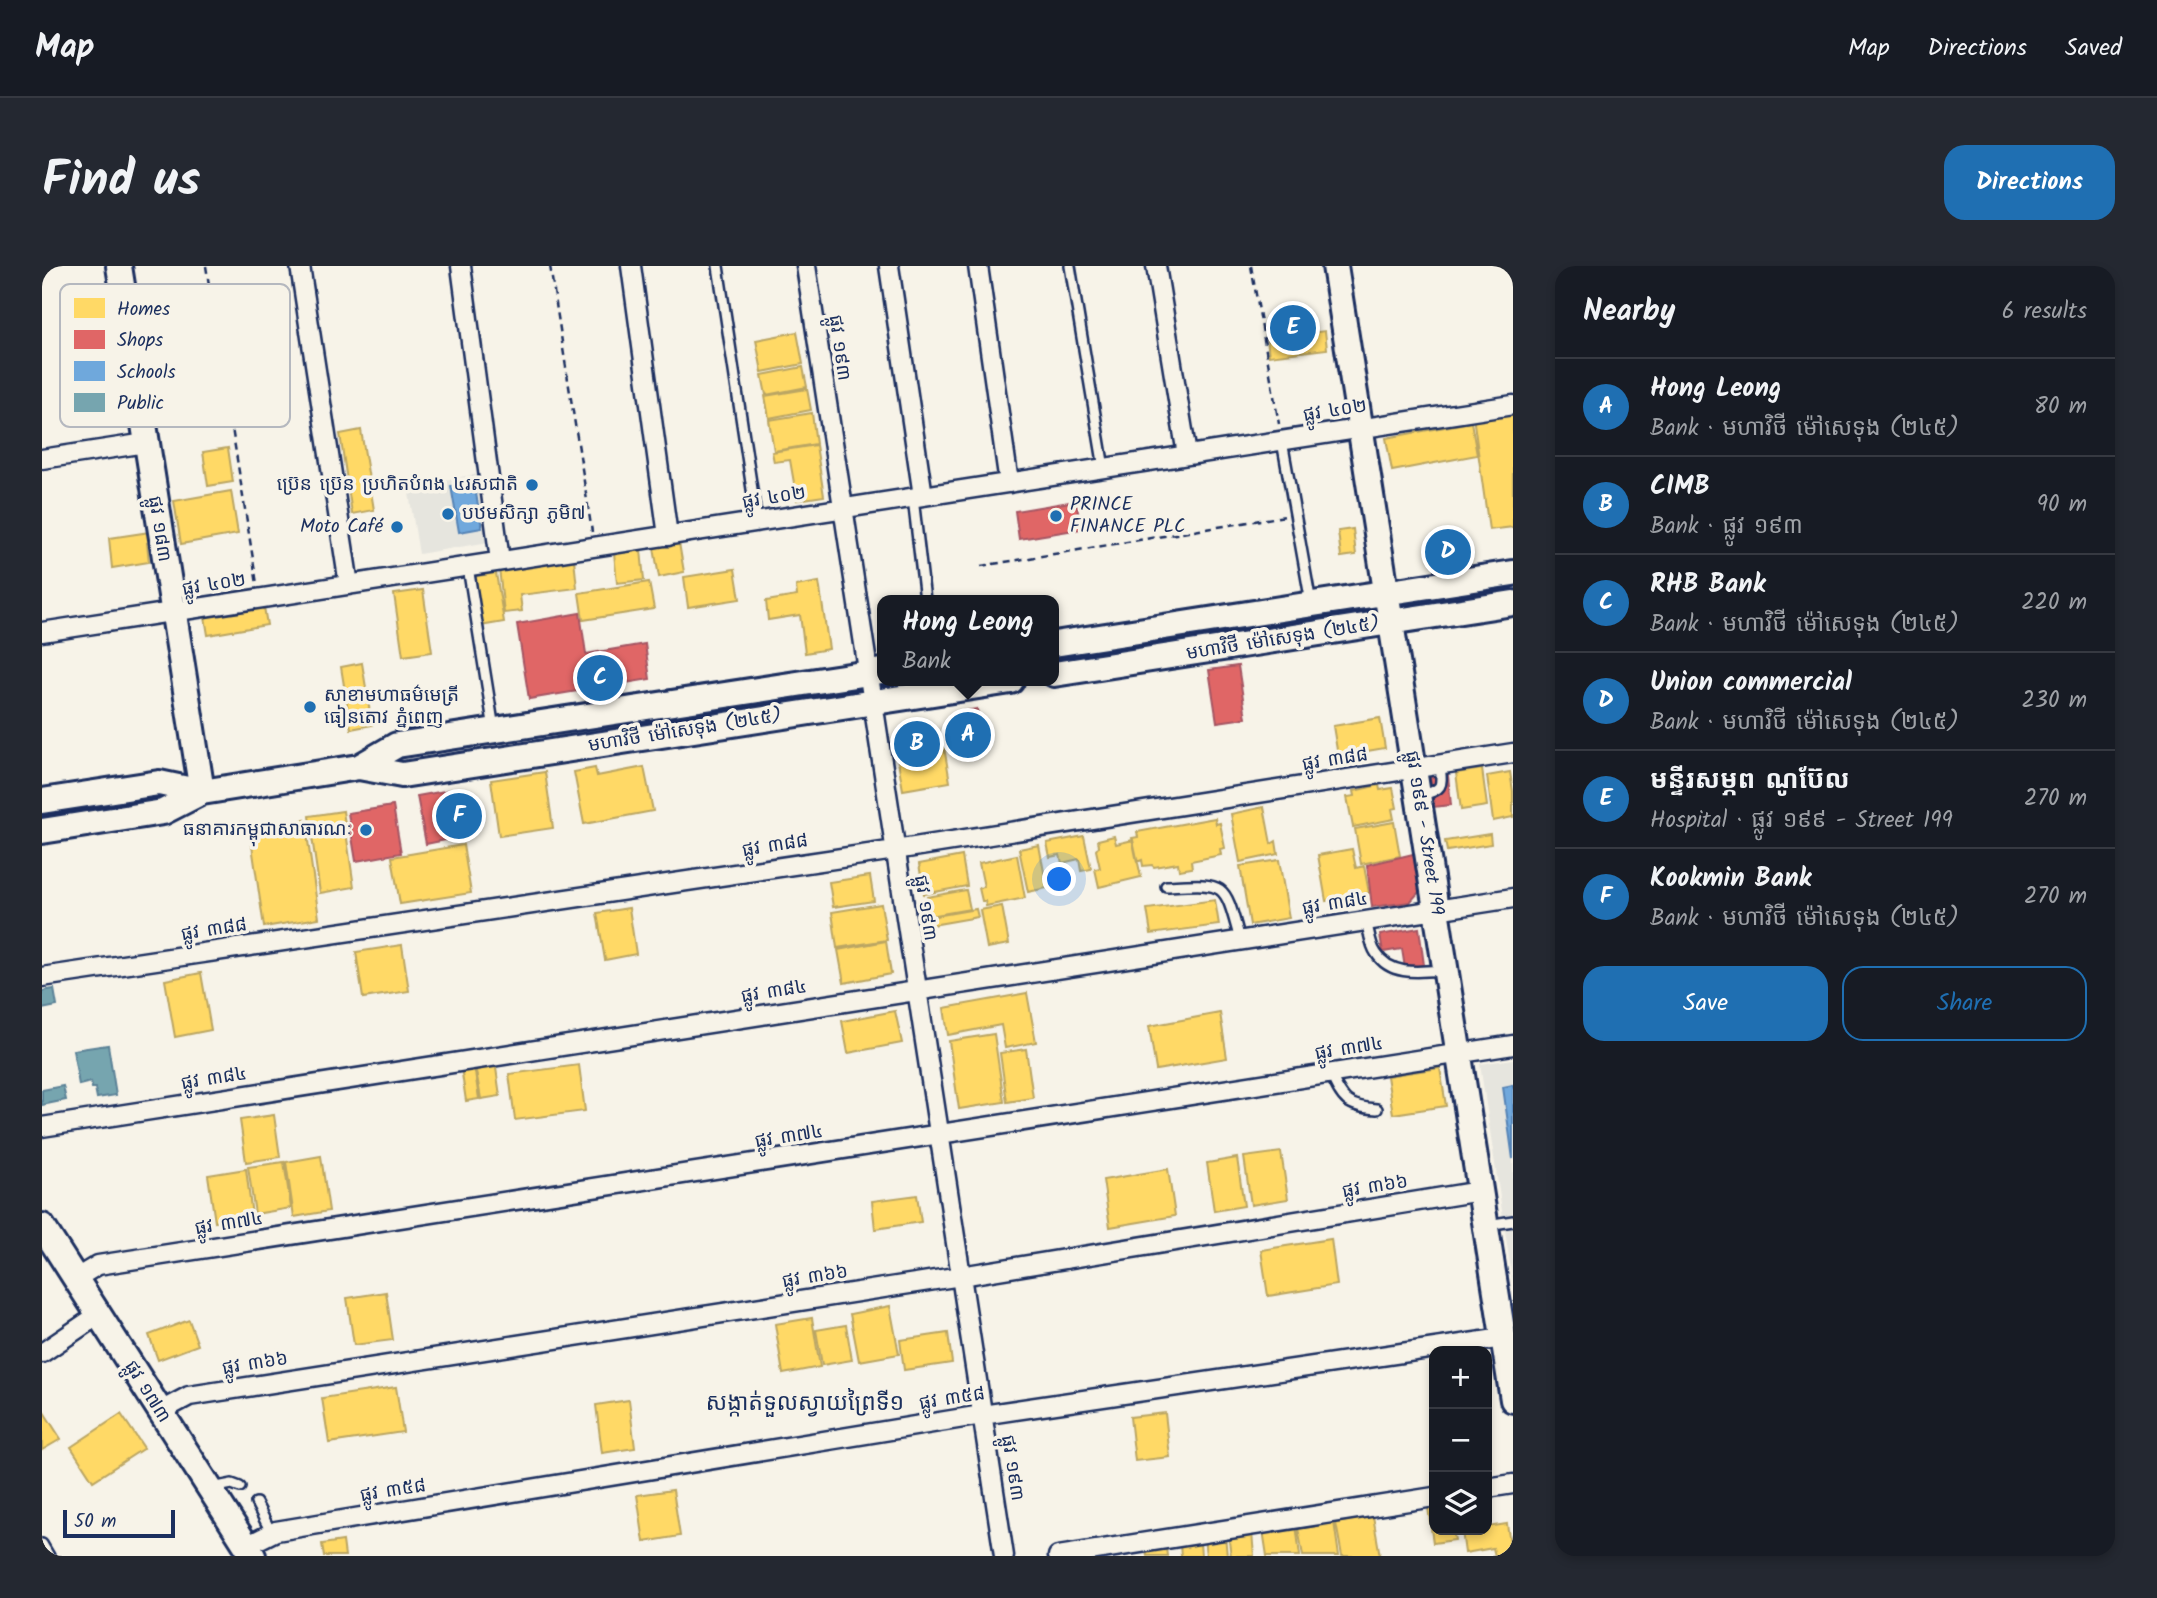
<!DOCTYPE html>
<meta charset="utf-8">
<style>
:root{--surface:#171b24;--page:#242831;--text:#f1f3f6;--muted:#9ea1a6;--line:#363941;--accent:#1f6fb2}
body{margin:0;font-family:Kalam,"Noto Sans Khmer",sans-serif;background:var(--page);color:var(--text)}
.controls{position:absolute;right:21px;bottom:21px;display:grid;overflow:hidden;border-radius:14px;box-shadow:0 4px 10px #0003}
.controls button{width:63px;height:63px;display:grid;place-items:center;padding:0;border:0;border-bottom:2px solid var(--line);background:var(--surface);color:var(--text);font:35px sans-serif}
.scale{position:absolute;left:21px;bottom:18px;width:112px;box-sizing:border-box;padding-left:7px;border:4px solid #1b2f5e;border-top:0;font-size:19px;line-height:24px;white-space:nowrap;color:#1b2f5e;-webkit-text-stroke:5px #f7f3e8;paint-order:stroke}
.you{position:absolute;left:1018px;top:614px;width:24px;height:24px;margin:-18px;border:5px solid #fff;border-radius:50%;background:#1a73e8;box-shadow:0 0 0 10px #1a73e833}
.badge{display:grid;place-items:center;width:46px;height:46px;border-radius:50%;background:var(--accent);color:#fff;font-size:23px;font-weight:700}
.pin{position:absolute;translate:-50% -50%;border:4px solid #fff;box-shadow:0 2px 7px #0006}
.popup{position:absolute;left:835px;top:329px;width:182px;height:91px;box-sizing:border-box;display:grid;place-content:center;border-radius:14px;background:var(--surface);filter:drop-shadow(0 2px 5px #0005);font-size:23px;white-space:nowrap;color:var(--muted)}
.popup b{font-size:26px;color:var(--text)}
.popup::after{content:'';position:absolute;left:50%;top:100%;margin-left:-14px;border:14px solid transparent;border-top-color:var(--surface)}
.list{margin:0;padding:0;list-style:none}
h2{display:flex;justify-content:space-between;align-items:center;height:91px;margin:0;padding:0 28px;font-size:30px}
h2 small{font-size:23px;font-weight:400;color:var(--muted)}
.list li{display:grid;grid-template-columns:46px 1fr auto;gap:21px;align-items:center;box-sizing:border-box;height:98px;padding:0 28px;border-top:2px solid var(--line)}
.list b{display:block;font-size:26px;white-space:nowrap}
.list p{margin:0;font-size:23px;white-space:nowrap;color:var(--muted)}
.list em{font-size:23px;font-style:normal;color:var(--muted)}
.actions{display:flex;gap:14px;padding:21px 28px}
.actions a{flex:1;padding:16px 0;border:2px solid var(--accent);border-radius:21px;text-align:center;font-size:24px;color:var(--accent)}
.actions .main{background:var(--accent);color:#fff}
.icon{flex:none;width:38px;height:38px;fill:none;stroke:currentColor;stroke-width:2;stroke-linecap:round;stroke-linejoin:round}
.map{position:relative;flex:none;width:1471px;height:1290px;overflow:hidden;border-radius:21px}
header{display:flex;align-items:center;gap:42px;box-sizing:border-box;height:98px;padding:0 35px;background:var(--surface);border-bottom:2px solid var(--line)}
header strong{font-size:33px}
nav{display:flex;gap:38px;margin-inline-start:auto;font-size:24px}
.intro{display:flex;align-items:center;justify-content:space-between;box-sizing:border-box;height:168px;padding:0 42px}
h1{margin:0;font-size:49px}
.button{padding:18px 32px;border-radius:21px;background:var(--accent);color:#fff;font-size:24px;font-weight:700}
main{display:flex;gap:42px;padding:0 42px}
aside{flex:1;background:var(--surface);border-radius:21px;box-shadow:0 4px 10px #0003}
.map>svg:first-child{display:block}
.built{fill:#e6e5de}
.homes{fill:#ffd966;stroke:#bba664;stroke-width:2}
.shops{fill:#e06666;stroke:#a55664;stroke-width:2}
.schools{fill:#6fa8dc;stroke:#5684b6;stroke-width:2}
.public{fill:#76a5af;stroke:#5b8297;stroke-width:2}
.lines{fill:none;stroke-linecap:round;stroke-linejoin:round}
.lane-casing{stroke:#1b2f5e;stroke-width:14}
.street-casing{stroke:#1b2f5e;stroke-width:23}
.secondary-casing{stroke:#1b2f5e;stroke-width:30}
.path{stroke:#1b2f5e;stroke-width:2.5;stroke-dasharray:7 5;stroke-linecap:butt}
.lane{stroke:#f7f3e8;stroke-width:9}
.street{stroke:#f7f3e8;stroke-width:18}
.secondary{stroke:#f7f3e8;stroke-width:24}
.poi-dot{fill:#1f6fb2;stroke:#f7f3e8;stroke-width:2.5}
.labels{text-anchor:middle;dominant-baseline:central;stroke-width:7;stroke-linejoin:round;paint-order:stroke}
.street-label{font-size:19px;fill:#1b2f5e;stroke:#f7f3e8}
.poi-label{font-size:19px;fill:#1b2f5e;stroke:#f7f3e8;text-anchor:end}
.quarter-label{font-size:23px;fill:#1b2f5e;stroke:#f7f3e8}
.key{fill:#f7f3e8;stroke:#b5b8bf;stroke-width:2}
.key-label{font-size:19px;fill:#1b2f5e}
</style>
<header>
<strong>Map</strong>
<nav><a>Map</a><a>Directions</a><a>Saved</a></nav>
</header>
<div class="intro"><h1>Find us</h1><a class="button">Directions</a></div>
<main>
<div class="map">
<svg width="1471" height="1290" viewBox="0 0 1471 1290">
<rect width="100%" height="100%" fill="#f7f3e8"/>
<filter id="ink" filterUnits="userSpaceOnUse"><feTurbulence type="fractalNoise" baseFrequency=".0143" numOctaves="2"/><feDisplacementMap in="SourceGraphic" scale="14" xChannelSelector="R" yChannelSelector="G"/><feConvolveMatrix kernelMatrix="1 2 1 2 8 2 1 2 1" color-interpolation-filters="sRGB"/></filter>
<g filter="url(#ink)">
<path class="built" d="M435 208 447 276 377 288 366 221Z
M1471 793V1018L1438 798Z"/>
<path class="homes" d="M147 25 151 46 102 56 98 35Z
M1283 65 1285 83 1227 90 1225 72Z
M755 66 761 98 720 106 714 74Z
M761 101 765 121 724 129 720 109Z
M765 123 769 144 727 152 723 130Z
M1471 143V261L1447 264 1431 150Z
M770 147 774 178 732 185 727 154Z
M1429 156 1435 189 1350 205 1344 172Z
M319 164 332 244 310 248 298 168Z
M774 179 782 230 755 234 748 194 732 196 730 186Z
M186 182 191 216 166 220 161 186Z
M189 225 196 268 139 278 132 235Z
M1311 263 1314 289 1299 291 1296 265Z
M108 266 109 277H105L107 296 70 302 67 272Z
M637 277 642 306 617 311 612 282Z
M599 284 602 314 575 317 572 287Z
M532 293 535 322 478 329 480 345 462 347 457 302Z
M693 303 698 333 646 341 642 311Z
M454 307 462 356 438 360 429 311Z
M607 316 612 343 541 354 537 327Z
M777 316 787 383 763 387 758 349 726 354 724 335 755 330 754 320Z
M381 324 390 386 361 390 352 328Z
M222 341 225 359 166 369 163 351Z
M320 397 330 459 309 463 299 401Z
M1338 452 1343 482 1296 490 1291 460Z
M902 481 908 516 861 524 855 489Z
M602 501 611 545 542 558 532 506 553 502 555 510Z
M1440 503 1445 540 1419 544 1414 507Z
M503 506 511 562 457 570 449 514Z
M1468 506 1471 525V551L1451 555 1445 510Z
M1337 519 1338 524 1351 522 1355 542 1350 543 1352 553 1311 561 1305 531 1313 530 1312 525Z
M1222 541 1229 578 1234 575 1236 588 1198 596 1189 548Z
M301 545 312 621 278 627 267 550Z
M1173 552 1174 558 1178 557 1183 582 1178 583 1179 589 1149 595 1150 602 1137 604 1136 597 1112 601 1110 599 1101 600 1100 594 1095 596 1090 572 1096 571 1095 566Z
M263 554 277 652 222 661 208 566 211 562Z
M1352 556 1358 590 1319 598 1313 563Z
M1448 568 1449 578 1405 585 1403 575Z
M1042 570 1049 603 1039 605 1037 593 1020 597 1018 589 1008 591 1005 577Z
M1072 570 1074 578 1091 574 1099 611 1057 621 1053 603 1058 602 1054 584 1057 580 1056 574Z
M421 579 429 627 358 638 350 591Z
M997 579 1005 622 986 626 977 583Z
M1310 583 1314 602 1322 600 1327 627 1284 635 1276 589Z
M975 589 983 632 944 640 943 635H940L937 622 942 621 937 597Z
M920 590 925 620 882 628 877 598Z
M1237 594 1247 652 1208 659 1198 600Z
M828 610 832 635 791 641 787 616Z
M924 624 928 643 888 650 885 631Z
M1173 634 1177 659 1109 668 1105 643Z
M839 638 845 674 795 682 790 646Z
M960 640 967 678 945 682 938 644Z
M587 642 594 688 563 694 555 647Z
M934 643 936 651 884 660 882 652Z
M844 675 849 708 802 717 796 684Z
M360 679 367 725 321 732 314 686Z
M159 707 169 764 133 771 123 714Z
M985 727 994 776 963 782 959 759 906 769 902 742Z
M853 745 860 777 806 787 800 755Z
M1178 747 1185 792 1114 804 1107 760Z
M952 768 962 836 917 843 907 775Z
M984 783 991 832 965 836 958 787Z
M453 795 458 830 439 833 433 799Z
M432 799 437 833 424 835 419 801Z
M537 799 543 845 473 854 467 808Z
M1398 802 1404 840 1351 848 1345 810Z
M232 849 238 891 204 896 198 854Z
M1239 886 1246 933 1209 939 1202 891Z
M279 890 287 945 252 951 244 896Z
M1195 892 1202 940 1172 945 1165 897Z
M242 896 249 942 213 948 206 901Z
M204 903 210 950 173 956 166 909Z
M1126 903 1133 950 1068 961 1061 914Z
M875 929 879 956 833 963 830 935Z
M1289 973 1295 1019 1226 1030 1219 984Z
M344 1026 351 1074 312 1079 305 1032Z
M848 1040 857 1088 817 1095 808 1048Z
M770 1052 778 1101 741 1108 733 1058Z
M147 1054 156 1079 116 1094 107 1069Z
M804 1059 810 1094 780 1099 774 1064Z
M906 1067 910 1097 862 1104 858 1074Z
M354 1121 361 1166 287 1177 280 1132Z
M587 1134 593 1182 560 1187 554 1139Z
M0 1143 19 1173 0 1184Z
M1123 1147 1128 1191 1093 1195 1088 1151Z
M79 1148 102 1182 51 1215 29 1181Z
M631 1224 638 1270 602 1276 595 1229Z
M1392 1233V1264H1411L1413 1274 1391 1277 1385 1234Z
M1331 1250 1338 1290H1300L1294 1257Z
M1292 1256 1297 1290H1261L1256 1262Z
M1465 1258 1470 1290H1453L1451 1282 1423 1287 1420 1265 1445 1264V1261Z
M1254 1259 1258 1290H1225L1221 1264Z
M1210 1266 1212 1290H1189L1186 1268Z
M1183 1269 1185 1290H1164L1162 1271Z
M301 1275 303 1290H282L280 1278Z
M1158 1277 1159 1290H1139L1138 1279Z
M1124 1282 1125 1290H1105L1104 1285Z"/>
<path class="shops" d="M1034 235 1039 263 977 273 973 245Z
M538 347 544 388 603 378 608 413 487 433 475 358Z
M1196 400 1204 452 1175 456 1167 404Z
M935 443 942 486 925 489 918 446Z
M1406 509 1409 539 1391 541 1388 511Z
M414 523 423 570 384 578 375 530Z
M351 540 359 587 314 595 306 547Z
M1371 588 1378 625 1368 636 1330 641 1325 599Z
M1377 662 1382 699 1363 702 1360 683 1341 686 1338 669Z"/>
<path class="schools" d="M432 216 440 262 417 266 409 220Z
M1471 819V893L1461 821Z"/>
<path class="public" d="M12 723 15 740 0 743V725Z
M66 779 74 829 55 832 53 822H50L49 816 37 819 31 784Z
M21 820 24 834 0 839V824Z"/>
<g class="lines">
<defs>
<path id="lane" d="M676 0 715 256
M1028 0 1062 202
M1240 175 1269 337
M871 232 883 334
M426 301 452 463
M1380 529C1402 523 1400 520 1398 498
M1124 620C1185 617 1182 615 1198 674
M1324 655C1327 664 1328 679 1334 687 1348 710 1377 706 1400 704
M1288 807C1301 834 1304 841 1335 843
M1445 959 1471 955
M170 1222 190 1218 198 1221
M214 1237 229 1266
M0 1278 7 1290"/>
<path id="street" d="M258 0 307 319
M419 0 458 295
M589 0 626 270
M764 0 962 1290
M847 0 881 230
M936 0 967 217
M1114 0 1145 189
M0 193 104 177
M0 366 1471 139
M0 711 853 584 1471 487
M0 861 1471 632
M33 1013 56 999 1471 779
M0 1087 56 1049
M117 1146 147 1130 919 1010 1438 925
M1445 1222 1471 1218
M204 1280 234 1265 940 1149 1461 1072
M1016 1290 1392 1231"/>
<path id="secondary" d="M77 0 160 526
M1293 0 1471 1134
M1012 378 1471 307
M1012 408 1471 337
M317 501 355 479 840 405
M0 535 117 517 160 526
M0 565 121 546 160 526 317 501 360 509 969 415
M0 960 211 1290"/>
</defs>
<use href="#lane" class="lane-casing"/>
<use href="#street" class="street-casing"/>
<use href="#secondary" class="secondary-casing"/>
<path class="path" d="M164 0 215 318
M508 0 550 266
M1209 0 1237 158
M939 300 1243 250"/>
<use href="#lane" class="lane"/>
<use href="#street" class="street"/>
<use href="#secondary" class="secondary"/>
</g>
</g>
<g class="poi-dot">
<circle cx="490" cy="219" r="7"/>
<circle cx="406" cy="248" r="7"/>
<circle cx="1014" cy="250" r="7"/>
<circle cx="355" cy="261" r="7"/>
<circle cx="268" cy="441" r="7"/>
<circle cx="324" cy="564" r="7"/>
</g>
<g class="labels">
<g class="street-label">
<text transform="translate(797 82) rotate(82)">ផ្លូវ ១៩៣</text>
<text transform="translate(1293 145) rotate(-9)">ផ្លូវ ៤០២</text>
<text transform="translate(732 232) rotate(-9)">ផ្លូវ ៤០២</text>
<text transform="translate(117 263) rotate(81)">ផ្លូវ ១៨៣</text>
<text transform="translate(172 319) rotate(-9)">ផ្លូវ ៤០២</text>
<text transform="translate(1241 373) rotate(-9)">មហាវិថី ម៉ៅសេទុង (២៤៥)</text>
<text transform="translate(643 465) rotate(-9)">មហាវិថី ម៉ៅសេទុង (២៤៥)</text>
<text transform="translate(1293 494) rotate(-9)">ផ្លូវ ៣៨៨</text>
<text transform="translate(1382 567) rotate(81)">ផ្លូវ ១៩៩ - Street 199</text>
<text transform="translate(733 580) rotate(-9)">ផ្លូវ ៣៨៨</text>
<text transform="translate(1293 638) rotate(-9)">ផ្លូវ ៣៨៤</text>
<text transform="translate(883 642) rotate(81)">ផ្លូវ ១៩៣</text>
<text transform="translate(172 664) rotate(-9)">ផ្លូវ ៣៨៨</text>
<text transform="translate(732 726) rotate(-9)">ផ្លូវ ៣៨៤</text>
<text transform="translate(1307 783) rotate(-9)">ផ្លូវ ៣៧៤</text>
<text transform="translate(172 813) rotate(-9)">ផ្លូវ ៣៨៤</text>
<text transform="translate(747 871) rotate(-9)">ផ្លូវ ៣៧៤</text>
<text transform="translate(1333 921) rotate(-9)">ផ្លូវ ៣៦៦</text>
<text transform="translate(187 958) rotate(-9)">ផ្លូវ ៣៧៤</text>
<text transform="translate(773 1011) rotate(-9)">ផ្លូវ ៣៦៦</text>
<text transform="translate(213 1098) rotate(-9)">ផ្លូវ ៣៦៦</text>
<text transform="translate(105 1126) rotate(58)">ផ្លូវ ១៧៣</text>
<text transform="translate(910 1133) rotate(-9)">ផ្លូវ ៣៥៨</text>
<text transform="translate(970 1202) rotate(81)">ផ្លូវ ១៩៣</text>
<text transform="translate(351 1225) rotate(-9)">ផ្លូវ ៣៥៨</text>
</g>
<g class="poi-label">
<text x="476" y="219">ប្រ៊េន ប្រ៊េន ប្រហិតបំពង ៤រសជាតិ</text>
<text x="1028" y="239" text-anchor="start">PRINCE<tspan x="1028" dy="22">FINANCE PLC</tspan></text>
<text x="420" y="248" text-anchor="start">បឋមសិក្សា ភូមិ៧</text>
<text x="341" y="261">Moto Café</text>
<text x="282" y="430" text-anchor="start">សាខាមហាធម៌មេត្រី<tspan x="282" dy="22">ធៀនតោវ ភ្នំពេញ</tspan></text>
<text x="310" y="564">ធនាគារកម្ពុជាសាធារណៈ</text>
</g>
<g class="quarter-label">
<text x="763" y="1138">សង្កាត់ទួលស្វាយព្រៃទី១</text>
</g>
</g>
<rect x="18" y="18" width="230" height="143" rx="10" class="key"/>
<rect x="32" y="32" width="31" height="20" fill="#ffd966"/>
<rect x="32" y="64" width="31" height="19" fill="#e06666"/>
<rect x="32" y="95" width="31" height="20" fill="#6fa8dc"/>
<rect x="32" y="127" width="31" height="19" fill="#76a5af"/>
<g class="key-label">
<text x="75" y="49">Homes</text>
<text x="75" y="80">Shops</text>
<text x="75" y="112">Schools</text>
<text x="75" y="143">Public</text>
</g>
</svg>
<div class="controls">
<button>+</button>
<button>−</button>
<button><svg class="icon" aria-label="layers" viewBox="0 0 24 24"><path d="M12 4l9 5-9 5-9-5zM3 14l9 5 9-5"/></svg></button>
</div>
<div class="scale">50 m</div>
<div class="you"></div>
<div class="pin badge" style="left:926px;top:469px">A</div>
<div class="popup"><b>Hong Leong</b>Bank</div>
<div class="pin badge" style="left:875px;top:478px">B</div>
<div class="pin badge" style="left:558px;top:412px">C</div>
<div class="pin badge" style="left:1406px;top:286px">D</div>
<div class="pin badge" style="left:1251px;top:62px">E</div>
<div class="pin badge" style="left:417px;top:550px">F</div>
</div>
<aside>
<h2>Nearby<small>6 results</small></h2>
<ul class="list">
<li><span class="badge">A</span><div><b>Hong Leong</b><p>Bank · មហាវិថី ម៉ៅសេទុង (២៤៥)</p></div><em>80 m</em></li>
<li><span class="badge">B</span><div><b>CIMB</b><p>Bank · ផ្លូវ ១៩៣</p></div><em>90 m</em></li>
<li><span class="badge">C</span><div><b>RHB Bank</b><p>Bank · មហាវិថី ម៉ៅសេទុង (២៤៥)</p></div><em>220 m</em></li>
<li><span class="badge">D</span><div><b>Union commercial</b><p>Bank · មហាវិថី ម៉ៅសេទុង (២៤៥)</p></div><em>230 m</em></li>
<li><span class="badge">E</span><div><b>មន្ទីរសម្ភព ណូប៊ែល</b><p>Hospital · ផ្លូវ ១៩៩ - Street 199</p></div><em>270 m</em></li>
<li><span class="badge">F</span><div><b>Kookmin Bank</b><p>Bank · មហាវិថី ម៉ៅសេទុង (២៤៥)</p></div><em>270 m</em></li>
</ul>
<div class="actions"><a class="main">Save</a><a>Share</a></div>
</aside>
</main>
